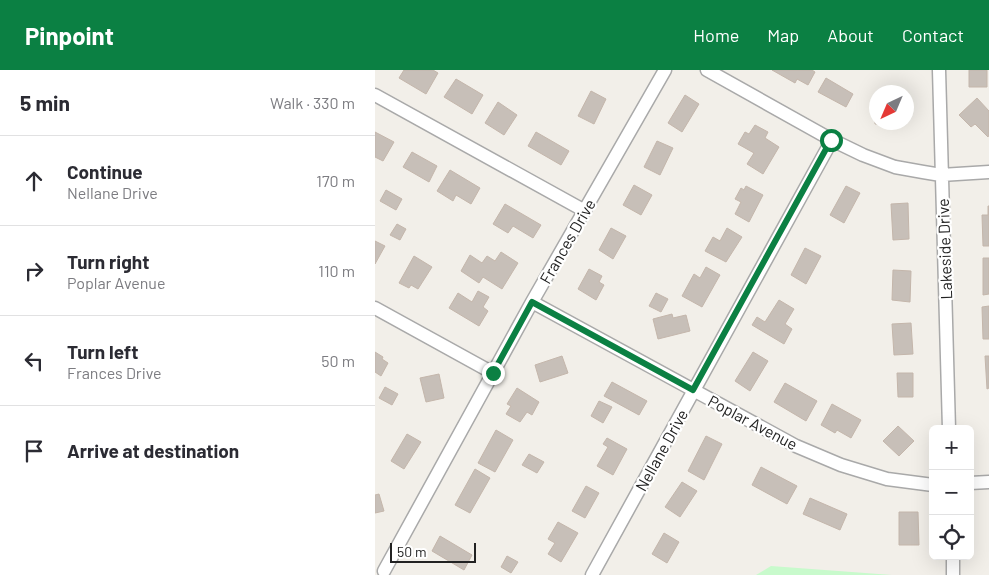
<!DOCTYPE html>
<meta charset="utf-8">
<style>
:root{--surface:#fff;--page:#f2f2f3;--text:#2b2b33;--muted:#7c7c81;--line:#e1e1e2;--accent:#0b8043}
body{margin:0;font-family:Barlow,sans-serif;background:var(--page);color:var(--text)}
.controls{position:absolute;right:15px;bottom:15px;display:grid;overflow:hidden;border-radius:8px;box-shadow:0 5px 20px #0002}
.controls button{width:45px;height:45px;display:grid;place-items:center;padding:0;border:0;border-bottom:1px solid var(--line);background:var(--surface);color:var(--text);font:25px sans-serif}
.compass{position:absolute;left:494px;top:15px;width:45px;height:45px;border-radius:50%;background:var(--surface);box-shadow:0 5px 20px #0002;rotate:224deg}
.scale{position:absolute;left:15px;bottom:12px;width:86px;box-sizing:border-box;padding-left:5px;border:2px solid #222;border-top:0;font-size:14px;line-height:18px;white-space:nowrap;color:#222;-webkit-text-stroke:4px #fff;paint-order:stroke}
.stop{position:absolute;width:15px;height:15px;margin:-11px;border:4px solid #0b8043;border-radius:50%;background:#fff}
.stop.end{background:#0b8043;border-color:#fff;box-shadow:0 1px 5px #0008}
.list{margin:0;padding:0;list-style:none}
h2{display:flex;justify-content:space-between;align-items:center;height:65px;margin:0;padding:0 20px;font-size:21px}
h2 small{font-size:16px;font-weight:400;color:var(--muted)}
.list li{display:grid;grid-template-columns:32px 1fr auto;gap:15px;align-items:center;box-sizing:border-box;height:90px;padding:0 20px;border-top:1px solid var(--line)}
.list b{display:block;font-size:19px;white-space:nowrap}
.list p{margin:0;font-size:16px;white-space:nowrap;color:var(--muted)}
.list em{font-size:16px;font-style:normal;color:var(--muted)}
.icon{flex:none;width:28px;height:28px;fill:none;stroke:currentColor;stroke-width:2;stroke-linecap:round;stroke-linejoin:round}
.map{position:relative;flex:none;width:614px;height:505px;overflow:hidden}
header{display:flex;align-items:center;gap:30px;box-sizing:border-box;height:70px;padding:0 25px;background:var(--accent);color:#fff}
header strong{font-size:24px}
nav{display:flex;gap:28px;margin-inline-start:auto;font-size:18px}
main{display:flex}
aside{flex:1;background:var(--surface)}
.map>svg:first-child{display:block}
.park{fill:#c8facc}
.building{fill:#c7bfb8;stroke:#c4b6ab}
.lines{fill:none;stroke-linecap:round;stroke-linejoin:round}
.street-casing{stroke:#a9a9a9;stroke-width:15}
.street{stroke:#fff;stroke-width:12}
.route{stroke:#0b8043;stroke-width:6}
.labels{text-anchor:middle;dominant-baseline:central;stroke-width:4.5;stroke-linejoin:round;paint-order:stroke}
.street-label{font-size:16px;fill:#222;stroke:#fff}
</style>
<header>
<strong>Pinpoint</strong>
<nav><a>Home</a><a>Map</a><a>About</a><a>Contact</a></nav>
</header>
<main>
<aside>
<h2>5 min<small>Walk · 330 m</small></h2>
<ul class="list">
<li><svg class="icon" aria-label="ahead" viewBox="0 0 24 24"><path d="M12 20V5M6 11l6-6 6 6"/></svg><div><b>Continue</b><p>Nellane Drive</p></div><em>170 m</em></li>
<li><svg class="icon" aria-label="right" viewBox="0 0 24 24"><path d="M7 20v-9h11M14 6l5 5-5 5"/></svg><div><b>Turn right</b><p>Poplar Avenue</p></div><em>110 m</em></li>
<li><svg class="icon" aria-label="left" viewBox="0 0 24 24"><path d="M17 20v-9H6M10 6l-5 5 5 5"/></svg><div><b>Turn left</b><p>Frances Drive</p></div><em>50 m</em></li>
<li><svg class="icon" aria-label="arrive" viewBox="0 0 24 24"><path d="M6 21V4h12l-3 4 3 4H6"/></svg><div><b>Arrive at destination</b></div></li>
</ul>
</aside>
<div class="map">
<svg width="614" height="505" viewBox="0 0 614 505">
<rect width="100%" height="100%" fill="#f2efe9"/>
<path class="park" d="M396 496 517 505H381Z"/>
<path class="building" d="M29 0H58L63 3 51 24 24 8Z
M397 0H437L440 2 433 15 422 9 420 13Z
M594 0H612V17H594Z
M451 8 478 24 471 37 443 22Z
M81 9 108 25 97 44 69 27Z
M216 21 231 29 219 54 203 46Z
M310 25 324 34 307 62 293 53Z
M602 28 614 41V65L613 67 600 54 596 57 584 45Z
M123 32 142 45 129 65 110 53Z
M500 38H502V52H532V38V53L500 54Z
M380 55 393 62 390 68 404 77 388 104 372 94 379 83 363 74 370 62 374 64Z
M0 62 19 72 8 91 0 87Z
M161 62 194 81 186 95 153 76Z
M282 71 298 78 285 105 269 97Z
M37 82 62 96 54 112 28 97Z
M75 100 105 118 96 134 81 125 78 131 62 121Z
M259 115 277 125 266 145 248 135Z
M371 116 388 125 374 152 360 144 366 132 360 129 366 118 369 120Z
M471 116 485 123 469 153 455 145Z
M11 120 27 129 21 140 5 131Z
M533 133 534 169 518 170 516 134Z
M130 134 166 155 158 168 138 156 133 163 118 154Z
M613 136H614V176H608L607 145H613Z
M22 154 31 159 25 170 15 165Z
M236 158 251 166 238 189 224 180Z
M352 158 367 167 351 192 330 181 338 167 345 171Z
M0 171 10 176 0 194Z
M430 178 446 186 431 214 416 205Z
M126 182 143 193 127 219 108 207 104 213 86 201 95 185 107 193 112 186 120 191Z
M39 186 57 197 43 219 36 215 34 218 24 213Z
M608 188H614V224L608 225Z
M331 197 345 205 327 237 307 226 319 204 325 208Z
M214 199 227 206 224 212 229 215 221 230 203 219Z
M518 200 536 201 535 232 517 230Z
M103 221 114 227 108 237 113 241 104 256 74 238 83 223 97 232Z
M281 223 293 229 286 242 274 236Z
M404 230 419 239 410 254 417 259 409 274 377 255 382 247 390 252Z
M614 236V269H608L607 237Z
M297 244 298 248 311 245 315 261 283 269 278 249Z
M536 253 538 284 519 285 517 254Z
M0 282 8 287 7 289 13 293 6 306 0 302Z
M378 282 393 291 375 321 360 311Z
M187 286 193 303 165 312 160 295Z
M610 286H614V318L612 319Z
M522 303H538V327H523Z
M64 304 69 328 51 332 45 308Z
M237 312 272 331 264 345 229 326Z
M410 313 442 331 431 351 399 332Z
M10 317 23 324 17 335 4 328Z
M142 318 164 332 157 345 152 342 145 352 131 344 136 336 132 334Z
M224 331 237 337 228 353 216 346Z
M457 334 486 350 476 368 462 360 460 363 446 355Z
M523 356 539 371 524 386 508 371Z
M121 360 138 370 120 402 103 393Z
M32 364 46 372 29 399 16 391Z
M331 366 347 374 329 410 313 401Z
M232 368 252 379 238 405 222 396 233 377 228 374Z
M154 384 169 392 162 403 147 395Z
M386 397 422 416 412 434 377 415Z
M100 399 115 408 95 443 80 435Z
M307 412 322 421 305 447 290 437Z
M211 416 224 423 210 448 197 441Z
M4 424 9 441 0 443V425Z
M435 428 472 444 465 460 428 444Z
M524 442H543L544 475H524Z
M183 452 203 463 186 492 173 484 180 473 173 469Z
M289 463 304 472 292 493 277 484Z
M65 466 97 485 89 500 57 481Z
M132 486 143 492 136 503 126 497Z"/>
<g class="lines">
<defs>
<path id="street" d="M332 0 457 70 488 85 520 97 548 102 566 105 614 102
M564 0 574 359
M0 25 210 141
M157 232 421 376 466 395 512 409 558 415
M0 238 118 303
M595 413 614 412
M578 486V505
M9 501 157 232 290 0
M217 505 457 70"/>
</defs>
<use href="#street" class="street-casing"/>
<use href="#street" class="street"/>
</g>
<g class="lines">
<path class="route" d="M118 303 157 232 318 320 456 70"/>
</g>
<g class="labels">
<g class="street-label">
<text transform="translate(192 171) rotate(-60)">Frances Drive</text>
<text transform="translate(569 179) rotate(-92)">Lakeside Drive</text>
<text transform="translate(378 352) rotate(28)">Poplar Avenue</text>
<text transform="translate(286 380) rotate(-61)">Nellane Drive</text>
</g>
</g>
</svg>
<div class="controls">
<button>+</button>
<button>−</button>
<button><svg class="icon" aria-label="locate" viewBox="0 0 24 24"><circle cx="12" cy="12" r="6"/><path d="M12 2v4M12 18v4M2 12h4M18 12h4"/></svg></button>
</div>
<svg class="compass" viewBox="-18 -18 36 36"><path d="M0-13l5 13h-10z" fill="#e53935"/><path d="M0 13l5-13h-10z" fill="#7c7c81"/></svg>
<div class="scale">50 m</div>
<div class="stop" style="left:456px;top:70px"></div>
<div class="stop end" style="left:118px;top:303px"></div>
</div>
</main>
